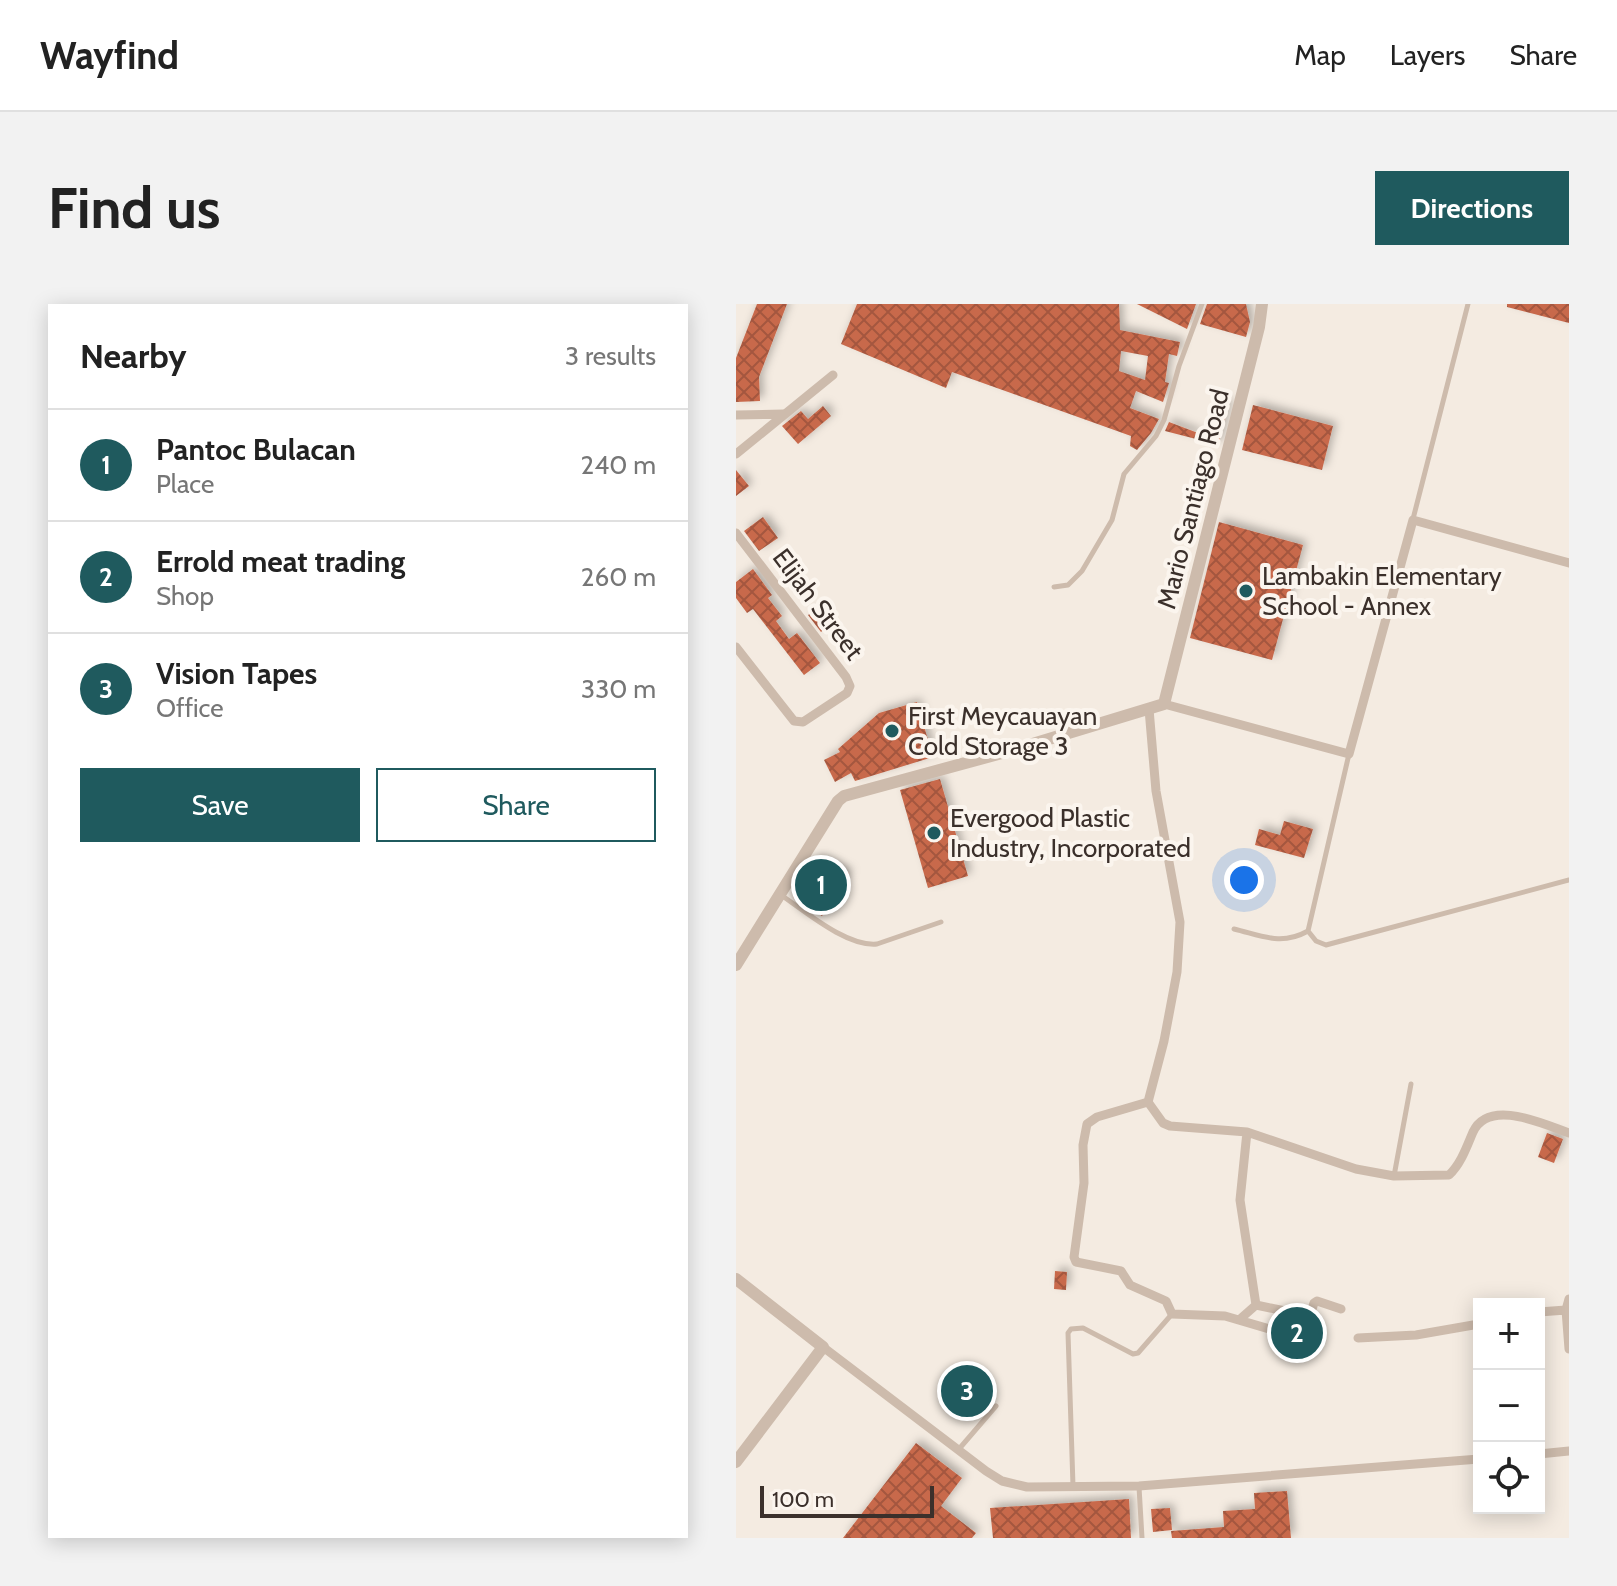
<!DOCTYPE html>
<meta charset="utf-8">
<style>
:root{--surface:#fff;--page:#f2f2f2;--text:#222;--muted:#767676;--line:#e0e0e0;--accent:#1f5a5e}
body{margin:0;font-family:Cabin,sans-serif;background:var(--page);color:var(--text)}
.controls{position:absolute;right:24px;bottom:24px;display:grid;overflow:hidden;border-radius:0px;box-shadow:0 4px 20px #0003}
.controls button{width:72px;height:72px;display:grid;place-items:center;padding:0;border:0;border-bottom:2px solid var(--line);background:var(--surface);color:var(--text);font:40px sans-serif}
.scale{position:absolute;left:24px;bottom:20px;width:174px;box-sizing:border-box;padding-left:8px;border:4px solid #3b302b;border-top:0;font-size:22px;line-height:28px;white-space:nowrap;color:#3b302b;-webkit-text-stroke:6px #fbf5ee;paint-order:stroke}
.you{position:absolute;left:508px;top:576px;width:28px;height:28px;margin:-20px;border:6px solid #fff;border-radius:50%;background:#1a73e8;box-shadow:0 0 0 12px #1a73e833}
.badge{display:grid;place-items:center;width:52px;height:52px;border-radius:50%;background:var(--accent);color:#fff;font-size:26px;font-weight:700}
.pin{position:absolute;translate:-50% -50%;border:4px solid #fff;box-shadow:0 2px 8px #0006}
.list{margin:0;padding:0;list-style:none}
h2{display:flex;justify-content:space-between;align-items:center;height:104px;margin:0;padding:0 32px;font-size:34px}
h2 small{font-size:26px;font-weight:400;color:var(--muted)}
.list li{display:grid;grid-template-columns:52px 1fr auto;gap:24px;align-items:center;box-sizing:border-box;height:112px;padding:0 32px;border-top:2px solid var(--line)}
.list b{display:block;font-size:30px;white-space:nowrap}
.list p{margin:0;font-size:26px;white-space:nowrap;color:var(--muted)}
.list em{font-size:26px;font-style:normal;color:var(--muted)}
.actions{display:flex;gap:16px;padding:24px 32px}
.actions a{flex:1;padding:18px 0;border:2px solid var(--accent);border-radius:0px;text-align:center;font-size:28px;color:var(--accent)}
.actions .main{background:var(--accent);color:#fff}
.icon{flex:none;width:44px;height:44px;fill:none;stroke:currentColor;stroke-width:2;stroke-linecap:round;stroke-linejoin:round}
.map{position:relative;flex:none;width:833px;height:1234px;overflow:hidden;border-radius:0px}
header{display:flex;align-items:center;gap:48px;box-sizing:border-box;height:112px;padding:0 40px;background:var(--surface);border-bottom:2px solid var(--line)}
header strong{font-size:38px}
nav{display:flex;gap:44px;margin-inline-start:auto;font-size:28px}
.intro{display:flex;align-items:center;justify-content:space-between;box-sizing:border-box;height:192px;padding:0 48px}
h1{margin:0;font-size:56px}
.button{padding:20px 36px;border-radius:0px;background:var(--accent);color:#fff;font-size:28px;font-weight:700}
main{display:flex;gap:48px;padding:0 48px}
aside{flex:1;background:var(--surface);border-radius:0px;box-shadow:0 4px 20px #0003}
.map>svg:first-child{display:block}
.building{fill:url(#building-cross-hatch);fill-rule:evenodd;filter:url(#shadow)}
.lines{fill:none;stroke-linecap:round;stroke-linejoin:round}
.service{stroke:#cdbbac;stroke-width:5}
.minor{stroke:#cdbbac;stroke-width:9}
.tertiary{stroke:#cdbbac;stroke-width:12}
.poi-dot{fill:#1f5a5e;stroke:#fbf5ee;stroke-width:3}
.labels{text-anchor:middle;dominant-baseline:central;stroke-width:8;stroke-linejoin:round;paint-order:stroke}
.street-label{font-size:26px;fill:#3b302b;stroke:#fbf5ee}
.poi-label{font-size:26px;fill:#3b302b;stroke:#fbf5ee;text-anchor:start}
</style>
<header>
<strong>Wayfind</strong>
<nav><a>Map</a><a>Layers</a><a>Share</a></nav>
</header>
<div class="intro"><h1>Find us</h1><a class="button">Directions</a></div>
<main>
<aside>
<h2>Nearby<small>3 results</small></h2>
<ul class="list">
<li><span class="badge">1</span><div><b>Pantoc Bulacan</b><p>Place</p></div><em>240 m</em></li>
<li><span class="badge">2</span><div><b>Errold meat trading</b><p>Shop</p></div><em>260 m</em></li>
<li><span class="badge">3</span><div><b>Vision Tapes</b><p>Office</p></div><em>330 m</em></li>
</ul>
<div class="actions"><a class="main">Save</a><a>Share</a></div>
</aside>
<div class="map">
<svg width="833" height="1234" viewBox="0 0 833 1234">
<defs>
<pattern id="building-cross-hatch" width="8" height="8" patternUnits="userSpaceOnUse" patternTransform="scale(2)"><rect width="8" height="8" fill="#c8694b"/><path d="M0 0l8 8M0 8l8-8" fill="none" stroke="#a4573f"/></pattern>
<filter id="shadow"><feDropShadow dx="4" dy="-4" stdDeviation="4" flood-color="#0004"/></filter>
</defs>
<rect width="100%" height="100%" fill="#f4ebe1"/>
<path class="building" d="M21 0H51L23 73 24 97 0 98V54Z
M121 0H383L384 26 444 38 441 52 433 50 429 78 433 79 427 98 400 87 394 104 423 115 415 129 401 146 394 142 395 132 216 68 210 84 105 40ZM385 47 412 52 409 76 383 67Z
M401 0H460L451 25Z
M471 0H510L514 18 510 33 464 20Z
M771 0H833V19L771 3Z
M487 97 493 99 482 141 471 138Z
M517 101 597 122 586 166 506 146Z
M87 102 95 112 62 140 46 122 65 107 72 115Z
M433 118 462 129 460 135 429 127Z
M0 166 13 182 0 192Z
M27 213 42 234 23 247 8 227Z
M483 218 567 241 536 356 454 334Z
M17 265 36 291 32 294 46 312 40 317 53 335 61 329 84 359 68 371 17 305 11 309 0 294V278Z
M80 306 92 322 85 328 72 311Z
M181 398 197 453 119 477 115 469 99 478 88 456 104 448 102 445 143 409Z
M204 475 232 572 192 584 164 486Z
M548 517 577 525 568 554 519 541 523 525 544 531Z
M82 554 113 569 86 612 57 593Z
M811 829 827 835 818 859 802 853Z
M319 967 331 968 330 986 318 985Z
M180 1139 226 1174 205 1202 240 1229 236 1234H107Z
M551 1187 555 1234H436L435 1227 488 1223 487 1207 519 1205 518 1189Z
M393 1195 395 1234H257L254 1204Z
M434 1204 436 1226 417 1228 415 1205Z"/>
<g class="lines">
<path class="service" d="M677 215 732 0
M318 283 332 281 346 267 376 216 388 170 420 132 428 116 443 62 466 0
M613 450 572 627 580 637 590 641 833 576
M45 591C70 608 111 643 141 640L205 618
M498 625C527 632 545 642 572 627
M658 872 675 780
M223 1145 260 1102
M337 1182 332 1029 335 1025 347 1024 397 1050 402 1049 436 1010
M403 1183 406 1234"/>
<path class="minor" d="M0 111 47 110
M0 150 97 71
M0 229 110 373 114 382 111 389 67 418 58 417 0 343
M428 400 613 450 677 216 833 259
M413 405 420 487 444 618 441 668 428 737 412 798 427 819 434 822 511 828 620 865 658 872 713 871C725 860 731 842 737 828 753 794 807 820 833 829
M412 798 361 813 351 820 347 841 348 879 338 953 340 958 385 967 394 981 430 997 436 1010 489 1012 561 1033 568 1029 578 999 581 997 605 1005
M511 828 504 896 520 1001
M833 995 830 1006 833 1045
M803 1008 830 1006
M503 1016 520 1001 573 1012
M622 1034 680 1031 743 1020
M87 1043 250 1167 266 1177 291 1183 403 1182 743 1155
M803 1150 833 1147"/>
<path class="tertiary" d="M0 661 102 497 108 492 277 446 428 400 523 23 526 0
M0 975 87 1043 0 1158"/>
</g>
<g class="poi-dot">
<circle cx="510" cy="287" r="8"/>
<circle cx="156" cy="427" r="8"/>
<circle cx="198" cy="529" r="8"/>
</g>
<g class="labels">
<g class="street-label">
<text transform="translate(457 195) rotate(-76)">Mario Santiago Road</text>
<text transform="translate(82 300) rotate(53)">Elijah Street</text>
</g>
<g class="poi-label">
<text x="526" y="272">Lambakin Elementary<tspan x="526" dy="30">School - Annex</tspan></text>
<text x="172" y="412">First Meycauayan<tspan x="172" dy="30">Cold Storage 3</tspan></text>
<text x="214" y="514">Evergood Plastic<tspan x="214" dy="30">Industry, Incorporated</tspan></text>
</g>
</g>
</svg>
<div class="controls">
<button>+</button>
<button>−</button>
<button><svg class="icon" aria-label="locate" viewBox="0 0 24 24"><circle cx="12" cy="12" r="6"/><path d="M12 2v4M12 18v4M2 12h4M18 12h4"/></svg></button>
</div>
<div class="scale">100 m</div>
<div class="you"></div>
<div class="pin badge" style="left:85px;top:581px">1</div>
<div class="pin badge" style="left:561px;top:1029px">2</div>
<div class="pin badge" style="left:231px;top:1087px">3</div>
</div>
</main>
